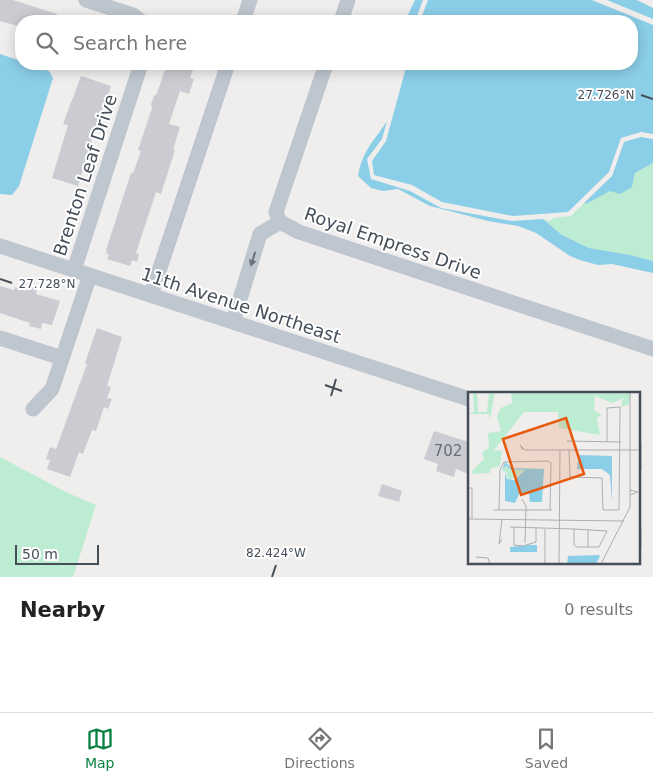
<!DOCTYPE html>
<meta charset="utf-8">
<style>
:root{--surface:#fff;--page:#f2f2f2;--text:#222;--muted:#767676;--line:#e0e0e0;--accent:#0b8043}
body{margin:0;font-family:"DejaVu Sans",sans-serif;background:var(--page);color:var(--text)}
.scale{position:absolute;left:15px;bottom:12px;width:84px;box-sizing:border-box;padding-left:5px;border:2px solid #464f59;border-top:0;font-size:14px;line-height:18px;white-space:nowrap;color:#464f59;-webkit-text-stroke:4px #fff;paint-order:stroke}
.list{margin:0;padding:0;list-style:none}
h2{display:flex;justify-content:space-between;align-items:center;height:65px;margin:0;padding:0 20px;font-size:21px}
h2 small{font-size:16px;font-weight:400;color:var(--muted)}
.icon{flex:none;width:28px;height:28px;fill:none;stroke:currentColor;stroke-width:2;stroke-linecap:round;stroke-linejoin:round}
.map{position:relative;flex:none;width:653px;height:577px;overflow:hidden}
.search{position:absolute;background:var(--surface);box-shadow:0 2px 12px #0003;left:15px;right:15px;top:15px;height:55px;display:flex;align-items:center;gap:12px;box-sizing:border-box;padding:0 18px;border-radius:20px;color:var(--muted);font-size:19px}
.sheet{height:135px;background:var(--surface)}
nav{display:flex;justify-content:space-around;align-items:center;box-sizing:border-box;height:70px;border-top:1px solid var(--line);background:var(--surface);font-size:14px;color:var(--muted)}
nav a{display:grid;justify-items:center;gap:2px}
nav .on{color:var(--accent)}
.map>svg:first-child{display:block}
.green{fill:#bcecd2}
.water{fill:#8bcee7}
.building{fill:#caccd2}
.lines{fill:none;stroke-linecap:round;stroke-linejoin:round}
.minor{stroke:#bec6cf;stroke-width:15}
.oneway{fill:#6a737c}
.ticks{fill:none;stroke:#464f59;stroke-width:2}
.labels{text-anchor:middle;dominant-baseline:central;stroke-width:4;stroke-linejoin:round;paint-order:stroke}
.number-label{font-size:15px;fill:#676e77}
.street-label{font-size:18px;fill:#464f59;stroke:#fff}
.inset-road{fill:none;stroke:#acaeb2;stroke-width:1}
.view{fill:#e8590c;fill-opacity:0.15;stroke:#e8590c;stroke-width:2.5}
.inset-edge{fill:none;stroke:#464f59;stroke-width:2.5}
.ticks-label{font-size:12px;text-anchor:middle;fill:#464f59;stroke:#fff;stroke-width:4;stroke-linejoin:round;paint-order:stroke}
</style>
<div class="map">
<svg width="653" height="577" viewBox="0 0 653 577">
<rect width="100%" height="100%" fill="#f0eded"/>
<path class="green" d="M653 163V261L629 255 589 248 562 235 543 219 550 221 553 218 571 216 584 203 587 204 610 190 632 187 635 173Z
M0 457 68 493 96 505 73 577H0Z"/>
<path class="water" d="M415 0H423L415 21H405Z
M428 0H592L653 25V134L641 132 621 138 609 172 568 212 513 216 442 202 412 185 374 175 372 161 386 141 407 64H632V21H420Z
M607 0H637L653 8V19Z
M0 54 21 61V64H28L49 71 53 78 19 186 12 195 0 194Z
M387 121 382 139 367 159 371 179 410 191 441 208 512 221 543 219 562 235 589 248 630 255 653 261V273L612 264 598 265 580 260 570 256 536 233 518 226 488 221 430 206 398 189 383 191 371 188 358 176C363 149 373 143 387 121Z
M641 137 653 139V163L635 173 632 187 620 194 610 191 586 204 584 203 612 176 624 142Z"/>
<path class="building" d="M0 0H13L57 14 55 21H21V27L0 21Z
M167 64H195L190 78 194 79 189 94 180 91 169 124 180 127 173 150H175L161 194 156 192 136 253 139 254 137 262 132 260 130 266 107 259 109 254H106L107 250H106L131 173H133L135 168 141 151 138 150 152 108 151 104 154 96 157 93Z
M81 76 111 86 92 139 78 186 52 178 68 125 63 124Z
M0 286 14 290 15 287 26 291 27 286 37 289 36 294 60 301 52 325 42 323 41 329 29 326 30 323 0 313Z
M97 328 122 337 107 386 111 387 107 398 112 399 108 409 104 407 96 431 92 430 83 454 79 452 70 477 47 469 50 460 46 459 50 447 56 449 87 364 85 363Z
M434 431 469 442V474L456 469 454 477 436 471 438 464 424 459Z
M382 484 402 491 399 502 378 496Z"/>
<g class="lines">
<path class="minor" d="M86 0 133 15 141 21
M243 21 250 0
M341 21 348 0
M326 64 276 212 280 222 299 232 653 349
M0 246 469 399
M74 270 141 64
M151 295 228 64
M233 322 260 234 280 222
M0 338 62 358
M33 409 52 389 90 275"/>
</g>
<defs><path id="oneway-solid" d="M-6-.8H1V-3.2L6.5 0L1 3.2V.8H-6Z" transform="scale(1.25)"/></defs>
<use class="oneway" href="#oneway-solid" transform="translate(253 259) rotate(107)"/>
<path class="ticks" d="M641 95 653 99M0 279 12 283M325 385 342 391M331 396 336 379M272 577 276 565"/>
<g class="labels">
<g class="number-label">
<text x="448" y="451">702</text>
</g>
<g class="street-label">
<text transform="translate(85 175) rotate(-72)">Brenton Leaf Drive</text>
<text transform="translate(393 243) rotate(19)">Royal Empress Drive</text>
<text transform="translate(241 305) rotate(18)">11th Avenue Northeast</text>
</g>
</g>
<g transform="translate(468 392)">
<rect width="172" height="172" fill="#f0eded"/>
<path d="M5 0H9L10 20H19L21 0H27L22 28 21 22H0L6 20ZM43 0H162V12L153 15 155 6 144 11 127 4 126 18 134 23 129 26 132 43 91 36 90 20H56L26 58 34 59 32 74 23 76 22 81 5 82 4 79 16 67 14 60 21 56 20 41 33 39 29 24 33 16 44 11ZM38 73 42 77 57 78 41 89 38 80 34 79Z" fill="#bcecd2"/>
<path d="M111 63 144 64V110L142 83 134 77H109ZM37 70 44 76 76 77 74 110H62L61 102H51L47 111 37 109V80L39 87 46 88 57 78 42 77 38 73 34 79ZM60 153H69V160H42V155ZM100 164 131 163 132 164 128 172H99Z" fill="#8bcee7"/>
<path class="inset-road" d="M99 49 153 50M173 51V78M55 58 52 53 57 58H171M101 58 102 85 134 86 135 118H151L152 15 139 16V49M0 96H4V127M162 103 170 100 162 98M54 107 58 114 57 151M25 118H84M31 118 32 78 36 70 80 69 83 71 82 118M0 127 156 129M42 135 106 137V153L109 155H131L139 139 106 137M46 135V153L55 154 68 150V135M173 137V156M34 147 31 152 34 127M120 155V137M8 165 20 166 22 172M77 172V137M91 172 92 58M133 172 162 115V0"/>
<path class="view" d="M98 26 116 82 53 103 35 47Z"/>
<rect width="172" height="172" class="inset-edge"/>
</g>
<g class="ticks-label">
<text x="606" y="99">27.726°N</text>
<text x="47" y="288">27.728°N</text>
<text x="276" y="557">82.424°W</text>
</g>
</svg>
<div class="scale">50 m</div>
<div class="search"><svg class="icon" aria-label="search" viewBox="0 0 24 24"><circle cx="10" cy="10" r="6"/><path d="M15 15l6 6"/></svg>Search here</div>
</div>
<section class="sheet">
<h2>Nearby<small>0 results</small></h2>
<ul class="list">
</ul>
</section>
<nav>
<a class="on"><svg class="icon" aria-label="map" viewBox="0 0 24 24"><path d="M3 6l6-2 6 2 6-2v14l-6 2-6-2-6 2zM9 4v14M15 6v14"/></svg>Map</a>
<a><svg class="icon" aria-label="directions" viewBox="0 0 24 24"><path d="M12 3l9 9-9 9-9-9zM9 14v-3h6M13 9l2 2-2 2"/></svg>Directions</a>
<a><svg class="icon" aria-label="saved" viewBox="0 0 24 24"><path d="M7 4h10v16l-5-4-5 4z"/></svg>Saved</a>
</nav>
